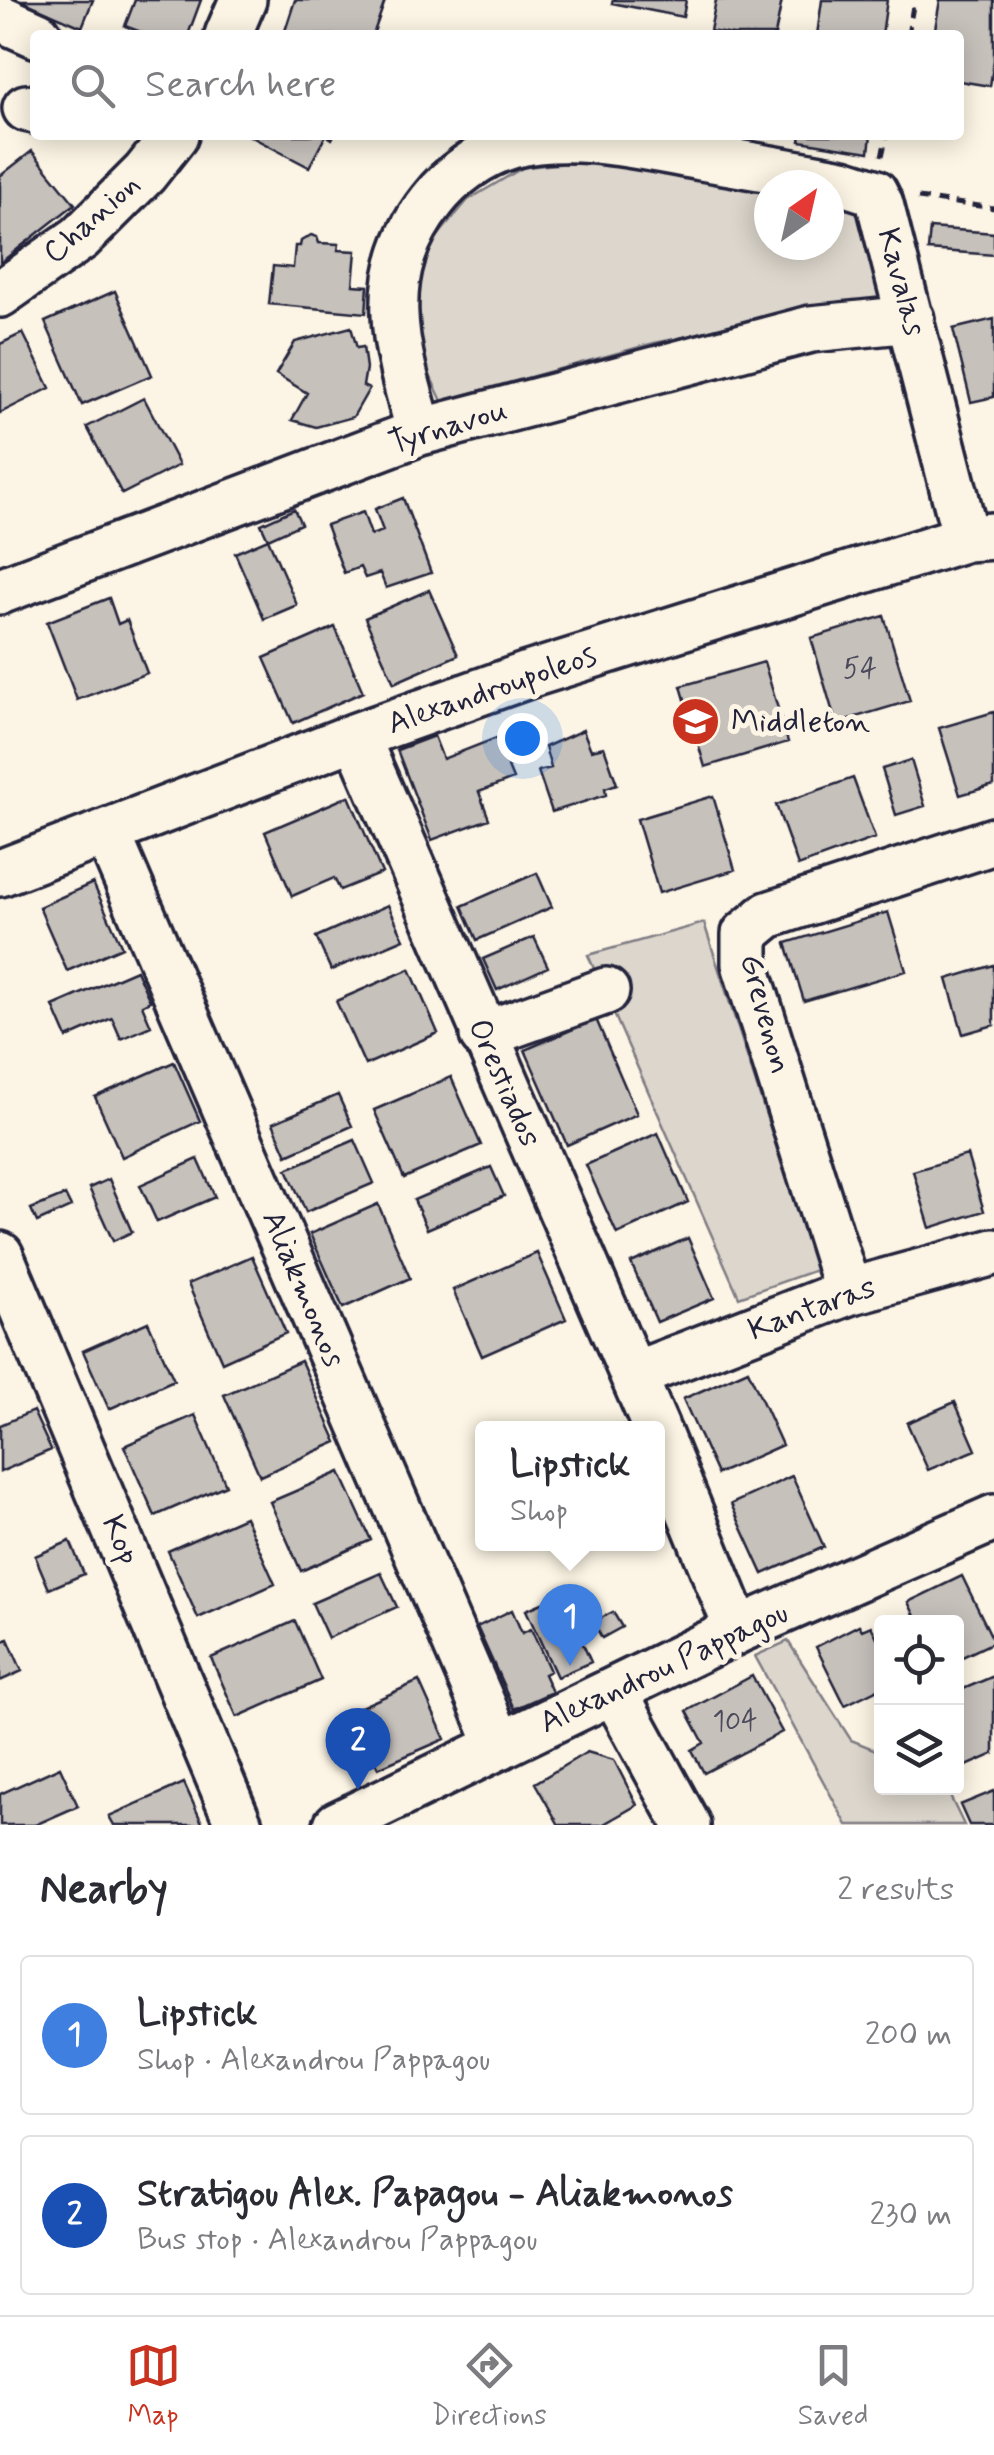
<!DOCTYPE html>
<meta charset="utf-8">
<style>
:root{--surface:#fff;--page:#f2f2f3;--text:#2b2b33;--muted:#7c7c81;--line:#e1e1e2;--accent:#c8321e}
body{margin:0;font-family:Mynerve,sans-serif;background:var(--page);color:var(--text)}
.controls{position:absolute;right:30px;bottom:30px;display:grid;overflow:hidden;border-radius:10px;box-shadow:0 5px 25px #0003}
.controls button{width:90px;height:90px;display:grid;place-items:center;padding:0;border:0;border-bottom:2px solid var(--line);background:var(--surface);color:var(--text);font:50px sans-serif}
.compass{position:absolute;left:754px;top:170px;width:90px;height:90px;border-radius:50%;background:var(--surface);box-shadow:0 5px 25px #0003;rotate:34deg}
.you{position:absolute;left:522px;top:738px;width:35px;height:35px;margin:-25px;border:8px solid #fff;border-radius:50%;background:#1a73e8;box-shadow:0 0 0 15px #1a73e833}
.badge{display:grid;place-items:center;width:65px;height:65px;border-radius:50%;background:var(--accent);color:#fff;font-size:32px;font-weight:700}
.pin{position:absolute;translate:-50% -82px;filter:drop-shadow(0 2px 5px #0008)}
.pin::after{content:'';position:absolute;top:52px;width:35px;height:30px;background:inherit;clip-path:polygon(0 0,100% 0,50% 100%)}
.popup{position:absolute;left:475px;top:1421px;width:190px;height:130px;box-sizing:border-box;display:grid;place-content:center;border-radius:10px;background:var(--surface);filter:drop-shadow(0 2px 8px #0005);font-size:32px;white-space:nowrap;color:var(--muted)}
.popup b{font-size:38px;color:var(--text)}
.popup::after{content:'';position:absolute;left:50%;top:100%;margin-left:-20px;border:20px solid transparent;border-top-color:var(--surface)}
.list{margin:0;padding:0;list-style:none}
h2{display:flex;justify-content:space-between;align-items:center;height:130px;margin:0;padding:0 40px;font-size:42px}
h2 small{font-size:32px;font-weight:400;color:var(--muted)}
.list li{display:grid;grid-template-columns:65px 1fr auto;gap:30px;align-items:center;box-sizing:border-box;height:160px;margin:0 20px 20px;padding:0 20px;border:2px solid var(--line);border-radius:10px}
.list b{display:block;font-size:38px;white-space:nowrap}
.list p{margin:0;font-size:32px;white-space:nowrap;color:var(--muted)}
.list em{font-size:32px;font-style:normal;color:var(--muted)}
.icon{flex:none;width:55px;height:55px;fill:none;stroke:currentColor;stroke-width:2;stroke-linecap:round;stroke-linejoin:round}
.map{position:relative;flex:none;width:994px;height:1825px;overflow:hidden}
.search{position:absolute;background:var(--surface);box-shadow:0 5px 25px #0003;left:30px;right:30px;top:30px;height:110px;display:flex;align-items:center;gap:25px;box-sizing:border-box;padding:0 35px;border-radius:10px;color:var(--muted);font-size:38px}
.sheet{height:490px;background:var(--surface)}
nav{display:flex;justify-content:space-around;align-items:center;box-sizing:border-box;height:140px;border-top:2px solid var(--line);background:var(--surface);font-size:28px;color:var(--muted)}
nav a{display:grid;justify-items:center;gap:5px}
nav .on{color:var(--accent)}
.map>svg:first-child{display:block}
.green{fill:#dcd6cc;stroke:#7f7c84;stroke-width:2.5}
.building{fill:#c6c1bb;stroke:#22223b;stroke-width:2.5}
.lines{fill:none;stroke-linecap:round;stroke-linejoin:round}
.minor-casing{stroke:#22223b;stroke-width:52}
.path{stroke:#22223b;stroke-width:5;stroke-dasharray:10 8;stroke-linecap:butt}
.minor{stroke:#fcf5e5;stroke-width:45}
.labels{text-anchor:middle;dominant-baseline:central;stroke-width:10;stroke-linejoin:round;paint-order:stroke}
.number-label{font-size:28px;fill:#4b4a5b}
.street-label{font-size:32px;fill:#22223b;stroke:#fcf5e5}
.poi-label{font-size:32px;fill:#22223b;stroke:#fcf5e5;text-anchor:start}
</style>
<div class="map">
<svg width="994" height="1825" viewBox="0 0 994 1825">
<rect width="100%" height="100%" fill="#fcf5e5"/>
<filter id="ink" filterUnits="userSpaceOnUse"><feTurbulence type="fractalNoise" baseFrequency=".01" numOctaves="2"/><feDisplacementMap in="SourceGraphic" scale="20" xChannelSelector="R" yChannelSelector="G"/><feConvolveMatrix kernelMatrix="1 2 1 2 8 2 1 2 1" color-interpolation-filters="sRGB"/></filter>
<g filter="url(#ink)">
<path class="green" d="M581 162 769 187V245H829V198L859 208 884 299 654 343 442 401 411 335 414 291 426 250 468 200 524 167Z
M704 923 816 1270 739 1297 588 955Z
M788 1641 851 1740 881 1752 882 1788H946L964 1825H847L755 1656Z"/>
<path class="building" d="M19 0H93L82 27Z
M135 0H201L188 35H149L125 26Z
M295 0H382L385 1 373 35H287L284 34Z
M613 0H686L683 17 612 3Z
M716 0H782L775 35H733L710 31Z
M822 0H887L882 35H817Z
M940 0H994V60L990 86 959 81V35H934Z
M248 135H334L332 139 326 135 309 167Z
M801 135H871L869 152 800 141Z
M32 151 75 204 0 263V176Z
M930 228 994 233V255L928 250Z
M311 235 317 237 319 243 339 244 338 250 356 251 353 285 368 286 366 313 269 304 273 266 293 268 295 246H300L301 241Z
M115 291 152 375 82 405 45 322Z
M994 319V397L971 402 953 329Z
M351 327 357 348 363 347 366 368 363 386 369 389 353 417 316 427 292 420 307 393 276 374 295 342Z
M23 333 50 388 0 413V344Z
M144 398 179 465 122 494 87 427Z
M403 498 431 573 386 588 380 573 365 578 360 567 344 573 326 525 363 512 371 535 383 531 375 509Z
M294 509 301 524 268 539 261 524Z
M268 539 297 605 264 619 235 553Z
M429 590 458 655 394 683 365 618Z
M109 598 118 624 127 620 147 673 77 700 47 622Z
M884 616 910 701 836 723 811 638Z
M335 627 363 692 293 723 264 658Z
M764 662 788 742 705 767 681 686Z
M994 712V785L960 795 939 728Z
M583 730 591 750 604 747 617 784 605 788 606 795 552 812 538 771 551 768 545 747Z
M434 736 443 759 496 738 513 779 479 792 489 819 432 840 397 750Z
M911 760 925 806 896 815 882 769Z
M853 778 875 838 798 866 776 805Z
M349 796 382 873 340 890 334 878 292 896 265 832Z
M713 796 735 870 659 893 637 819Z
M537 873 552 907 477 940 462 906Z
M93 883 122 947 67 971 39 907Z
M388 905 404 939 331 970 316 937Z
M888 912 906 971 804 1001 786 943Z
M534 937 548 967 497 990 483 959Z
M994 965V1025L963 1034 947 979Z
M410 969 438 1033 365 1065 336 1001Z
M136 970 150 1001 142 1005 151 1026 121 1039 112 1018 67 1038 53 1006Z
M596 1019 637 1114 567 1145 525 1050Z
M174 1062 200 1121 122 1157 95 1097Z
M451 1077 481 1145 404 1178 374 1110Z
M338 1095 352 1126 287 1155 273 1123Z
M658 1133 688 1202 617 1234 586 1165Z
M355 1140 374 1183 306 1212 287 1169Z
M967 1155 984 1211 930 1228 913 1171Z
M198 1159 215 1197 157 1222 140 1185Z
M491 1167 504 1196 427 1229 414 1200Z
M109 1179 132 1232 113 1241 89 1188Z
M65 1195 71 1207 37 1222 31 1209Z
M378 1204 410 1278 343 1308 310 1234Z
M688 1238 714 1298 657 1322 631 1263Z
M537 1253 566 1319 482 1356 453 1290Z
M252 1256 286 1333 222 1362 188 1284Z
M148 1322 174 1380 109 1409 83 1351Z
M301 1361 337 1442 260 1476 224 1395Z
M748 1370 782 1445 717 1474 683 1399Z
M955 1402 976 1450 928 1470 907 1423Z
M33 1411 51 1450 0 1472V1425Z
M195 1415 226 1485 155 1516 124 1446Z
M340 1472 371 1540 301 1571 270 1502Z
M792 1476 824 1547 763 1574 731 1504Z
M245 1517 275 1584 198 1618 168 1551Z
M70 1541 84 1574 49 1589 35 1556Z
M381 1573 397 1607 328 1638 312 1603Z
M962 1576 994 1642 956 1660V1622H918L908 1602Z
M561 1595 591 1662 557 1677 526 1610Z
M512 1610 522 1633 531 1629 550 1671 544 1674 552 1692 514 1709 477 1627Z
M613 1612 622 1627 602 1638 593 1622Z
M295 1621 321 1680 237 1717 211 1658Z
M859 1625 862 1630 871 1626 882 1647V1687L845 1705 816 1647Z
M8 1639 22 1671 0 1681V1643Z
M752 1676 782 1732 704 1773 692 1750 704 1743 687 1711Z
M994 1676V1754L960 1769 956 1761V1692Z
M419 1681 445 1739 378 1768 352 1711Z
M587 1752 614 1760 637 1805 602 1825H559L535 1783Z
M60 1767 78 1806 35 1825H0V1794Z
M184 1783 203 1825H114L109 1816Z
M994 1791V1825H969L960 1805Z"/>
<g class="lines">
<defs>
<path id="minor" d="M0 18 38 35
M228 35 243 0
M26 108 35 110
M0 294 80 238 145 173 175 135
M420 432C396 349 373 275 432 201 451 176 481 154 512 145 569 129 644 147 701 157 748 165 796 173 843 182L874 192 880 204 966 538
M0 591 420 432 811 329 911 319
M356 736 656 1428
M107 833 500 1746
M0 873 356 736 528 675 966 538 994 536
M483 1035 606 991
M0 1255 239 1825
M848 1292 745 964V934L768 915 994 841
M634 1375 848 1292 994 1252
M658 1433 738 1630
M614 1691 687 1825
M337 1825 738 1630 994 1518"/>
</defs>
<use href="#minor" class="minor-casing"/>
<path class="path" d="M908 35 914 0
M882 156 887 135
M918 198 994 208"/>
<use href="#minor" class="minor"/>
</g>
</g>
<defs>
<symbol id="school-disc" viewBox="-11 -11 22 22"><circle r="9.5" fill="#c8321e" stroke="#fcf5e5"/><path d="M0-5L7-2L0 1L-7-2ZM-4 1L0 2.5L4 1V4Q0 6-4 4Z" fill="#fff"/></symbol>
</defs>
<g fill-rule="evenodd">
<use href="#school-disc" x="668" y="694" width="55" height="55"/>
</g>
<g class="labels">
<g class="number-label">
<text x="860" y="669">54</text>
<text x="735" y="1722">104</text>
</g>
<g class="street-label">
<text transform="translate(92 219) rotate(-42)">Chanion</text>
<text transform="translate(901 282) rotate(75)">Kavalas</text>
<text transform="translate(448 427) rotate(-17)">Tyrnavou</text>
<text transform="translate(492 690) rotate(-19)">Alexandroupoleos</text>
<text transform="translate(765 1014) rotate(75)">Grevenon</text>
<text transform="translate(504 1083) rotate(66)">Orestiados</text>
<text transform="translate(303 1289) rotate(67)">Aliakmonos</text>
<text transform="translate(812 1309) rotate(-20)">Kantaras</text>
<text transform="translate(120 1540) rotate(67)">Kop</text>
<text transform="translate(664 1668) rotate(-25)">Alexandrou Pappagou</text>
</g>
<g class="poi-label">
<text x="731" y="722">Middleton</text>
</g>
</g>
</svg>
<div class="controls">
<button><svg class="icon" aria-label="locate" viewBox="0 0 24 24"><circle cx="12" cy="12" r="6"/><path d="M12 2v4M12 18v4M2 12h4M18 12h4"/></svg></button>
<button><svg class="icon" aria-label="layers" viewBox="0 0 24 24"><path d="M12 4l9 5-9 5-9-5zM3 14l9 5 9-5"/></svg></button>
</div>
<svg class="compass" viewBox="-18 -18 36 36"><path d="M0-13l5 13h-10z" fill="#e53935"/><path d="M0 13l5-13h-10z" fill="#7c7c81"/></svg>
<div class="you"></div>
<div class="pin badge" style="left:570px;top:1666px;background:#3f7fe0">1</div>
<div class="popup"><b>Lipstick</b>Shop</div>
<div class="pin badge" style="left:358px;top:1790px;background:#1a4fb4">2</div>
<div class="search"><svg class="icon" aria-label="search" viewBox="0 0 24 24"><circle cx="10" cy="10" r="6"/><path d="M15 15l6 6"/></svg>Search here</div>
</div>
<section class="sheet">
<h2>Nearby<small>2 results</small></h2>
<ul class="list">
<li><span class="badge" style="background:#3f7fe0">1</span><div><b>Lipstick</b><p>Shop · Alexandrou Pappagou</p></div><em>200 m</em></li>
<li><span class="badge" style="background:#1a4fb4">2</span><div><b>Stratigou Alex. Papagou - Aliakmonos</b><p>Bus stop · Alexandrou Pappagou</p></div><em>230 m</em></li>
</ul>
</section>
<nav>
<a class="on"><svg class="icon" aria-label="map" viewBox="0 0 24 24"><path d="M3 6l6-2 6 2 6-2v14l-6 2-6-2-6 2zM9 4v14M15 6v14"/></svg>Map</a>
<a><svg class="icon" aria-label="directions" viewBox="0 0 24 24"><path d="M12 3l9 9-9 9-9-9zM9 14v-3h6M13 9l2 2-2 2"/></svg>Directions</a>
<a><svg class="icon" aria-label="saved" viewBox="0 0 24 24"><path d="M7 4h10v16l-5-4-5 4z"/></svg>Saved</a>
</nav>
